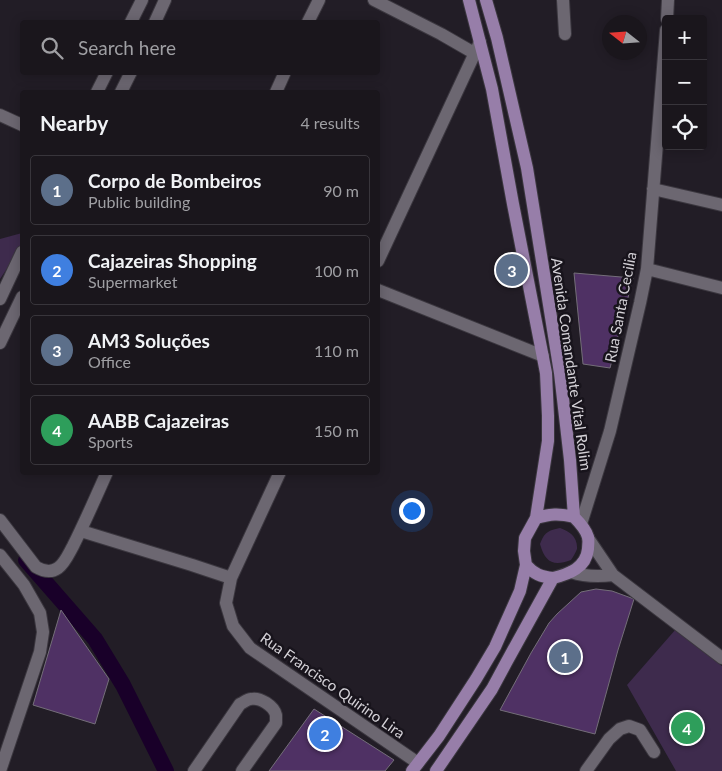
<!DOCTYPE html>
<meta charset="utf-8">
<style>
:root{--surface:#1a161c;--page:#231f25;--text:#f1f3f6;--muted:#9f9fa3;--line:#38353b;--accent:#0f766e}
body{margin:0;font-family:Lato,sans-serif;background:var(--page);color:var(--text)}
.controls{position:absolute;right:15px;top:15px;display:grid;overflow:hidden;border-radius:5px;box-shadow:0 2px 12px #0003}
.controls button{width:45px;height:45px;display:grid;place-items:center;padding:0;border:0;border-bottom:1px solid var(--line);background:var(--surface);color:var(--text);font:25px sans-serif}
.compass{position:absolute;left:602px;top:15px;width:45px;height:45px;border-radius:50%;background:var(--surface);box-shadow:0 2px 12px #0003;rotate:287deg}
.you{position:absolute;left:411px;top:510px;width:18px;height:18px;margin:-12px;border:4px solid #fff;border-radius:50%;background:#1a73e8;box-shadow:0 0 0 8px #1a73e833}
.badge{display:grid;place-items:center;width:32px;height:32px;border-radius:50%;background:var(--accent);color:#fff;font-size:16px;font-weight:700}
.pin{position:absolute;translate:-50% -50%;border:2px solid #fff;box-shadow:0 1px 5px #0006}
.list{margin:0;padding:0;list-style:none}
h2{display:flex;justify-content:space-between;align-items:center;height:65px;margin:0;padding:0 20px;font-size:21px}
h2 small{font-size:16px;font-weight:400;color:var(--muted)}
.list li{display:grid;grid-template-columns:32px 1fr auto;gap:15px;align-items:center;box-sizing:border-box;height:70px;margin:0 10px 10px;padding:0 10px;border:1px solid var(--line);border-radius:5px}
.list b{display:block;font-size:19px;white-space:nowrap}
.list p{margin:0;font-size:16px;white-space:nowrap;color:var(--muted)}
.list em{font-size:16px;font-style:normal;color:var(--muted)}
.icon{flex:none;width:28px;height:28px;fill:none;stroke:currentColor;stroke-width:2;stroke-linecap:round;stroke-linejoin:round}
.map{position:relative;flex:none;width:722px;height:771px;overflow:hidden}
.search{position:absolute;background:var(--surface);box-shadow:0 2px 12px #0003;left:20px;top:20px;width:360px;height:55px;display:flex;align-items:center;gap:12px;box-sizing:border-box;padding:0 18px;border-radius:5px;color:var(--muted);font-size:19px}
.panel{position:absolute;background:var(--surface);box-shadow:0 2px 12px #0003;left:20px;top:90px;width:360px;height:385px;border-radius:5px}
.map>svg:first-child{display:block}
.green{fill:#3e2b4d}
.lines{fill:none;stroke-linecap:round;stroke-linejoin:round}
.canal{stroke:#190029;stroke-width:16}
.building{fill:#4f3164;stroke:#746e79}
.minor-casing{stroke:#3b373f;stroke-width:14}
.major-casing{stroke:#3b373f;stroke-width:14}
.minor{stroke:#6c6771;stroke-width:12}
.major{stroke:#977ea9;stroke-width:12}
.labels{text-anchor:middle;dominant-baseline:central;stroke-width:5;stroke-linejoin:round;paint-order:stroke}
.street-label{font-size:15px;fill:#d4d1d7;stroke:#18141c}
</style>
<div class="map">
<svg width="722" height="771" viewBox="0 0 722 771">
<rect width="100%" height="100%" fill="#221d26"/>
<path class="green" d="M22 233V246L0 279V239Z
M560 528C569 531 578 537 577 549 576 552 573 557 571 560 553 567 545 562 540 544 545 532 547 531 560 528Z
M676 629 722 666V771H676L627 685Z"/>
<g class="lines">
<path class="canal" d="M26 560 95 639 123 685 166 771"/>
</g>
<path class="building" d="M574 273 633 278 610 368 583 364Z
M596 589 612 591 634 599 618 650 595 734 500 710 531 653 549 623 557 614 581 592Z
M61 610 109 679 95 724 33 705Z
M314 709 394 760 385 771H269Z"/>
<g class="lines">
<defs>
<path id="minor" d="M374 0 441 34 474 53
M563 0 565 34
M667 19 668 0
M131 22 142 0
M155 22 165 0
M308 22 319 0
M97 92 107 72
M121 92 131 72
M276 92 285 72
M0 115 22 125
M653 189 722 205
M378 261 480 42
M647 269 722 288
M378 290 543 356
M0 299 22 252
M0 343 22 297
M280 472 231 578 226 603 233 626 250 648 418 763
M0 520 36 567C43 571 51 573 58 568 65 563 69 553 73 546 85 522 96 497 107 472
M581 524 610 431 640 303 647 269 666 30
M81 531 192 565 231 578
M588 538 613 575 722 658
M0 555 24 585 40 613 43 632 40 652 0 771
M571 572C586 577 598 577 613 575
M194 771 240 704C243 703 247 699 251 699 260 697 274 706 276 715 276 716 276 723 276 723L242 771
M586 771 609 739 620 729 629 726 640 730 654 752"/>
<path id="major" d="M536 518C551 514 558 513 574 517
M526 565C534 574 541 577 553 578
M412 771 439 736 476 679 495 647 520 591 526 565 524 551 525 538 536 518 548 441V416L546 373 513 204 492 89 469 0
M436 771 492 689 506 663 553 578C569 574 586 568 588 549 588 546 589 540 588 537 586 530 579 522 574 517L570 460 560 373 527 168 497 38 486 0"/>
</defs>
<use href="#minor" class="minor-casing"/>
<use href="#major" class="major-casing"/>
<use href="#minor" class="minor"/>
<use href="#major" class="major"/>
</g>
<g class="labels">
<g class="street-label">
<text transform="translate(620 307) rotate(-79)">Rua Santa Cecilia</text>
<text transform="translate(572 364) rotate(82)">Avenida Comandante Vital Rolim</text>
<text transform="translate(333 685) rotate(35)">Rua Francisco Quirino Lira</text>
</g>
</g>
</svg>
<div class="controls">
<button>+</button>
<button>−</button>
<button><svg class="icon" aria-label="locate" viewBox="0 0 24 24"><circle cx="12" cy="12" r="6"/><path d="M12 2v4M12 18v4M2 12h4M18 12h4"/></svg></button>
</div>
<svg class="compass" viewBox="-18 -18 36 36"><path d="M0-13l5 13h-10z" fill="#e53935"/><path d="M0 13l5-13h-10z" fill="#9f9fa3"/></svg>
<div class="you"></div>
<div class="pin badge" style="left:565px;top:657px;background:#5c6f8a">1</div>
<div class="pin badge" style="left:325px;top:734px;background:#3f7fe0">2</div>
<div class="pin badge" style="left:512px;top:270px;background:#5c6f8a">3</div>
<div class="pin badge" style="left:687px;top:728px;background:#2e9e5b">4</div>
<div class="search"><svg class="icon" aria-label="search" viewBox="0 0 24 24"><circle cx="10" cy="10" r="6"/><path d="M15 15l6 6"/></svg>Search here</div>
<section class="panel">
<h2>Nearby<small>4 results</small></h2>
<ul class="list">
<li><span class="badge" style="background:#5c6f8a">1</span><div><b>Corpo de Bombeiros</b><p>Public building</p></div><em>90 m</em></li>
<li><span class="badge" style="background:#3f7fe0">2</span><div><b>Cajazeiras Shopping</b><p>Supermarket</p></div><em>100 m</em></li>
<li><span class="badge" style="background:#5c6f8a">3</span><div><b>AM3 Soluções</b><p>Office</p></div><em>110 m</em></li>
<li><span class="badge" style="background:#2e9e5b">4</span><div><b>AABB Cajazeiras</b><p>Sports</p></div><em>150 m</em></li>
</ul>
</section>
</div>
